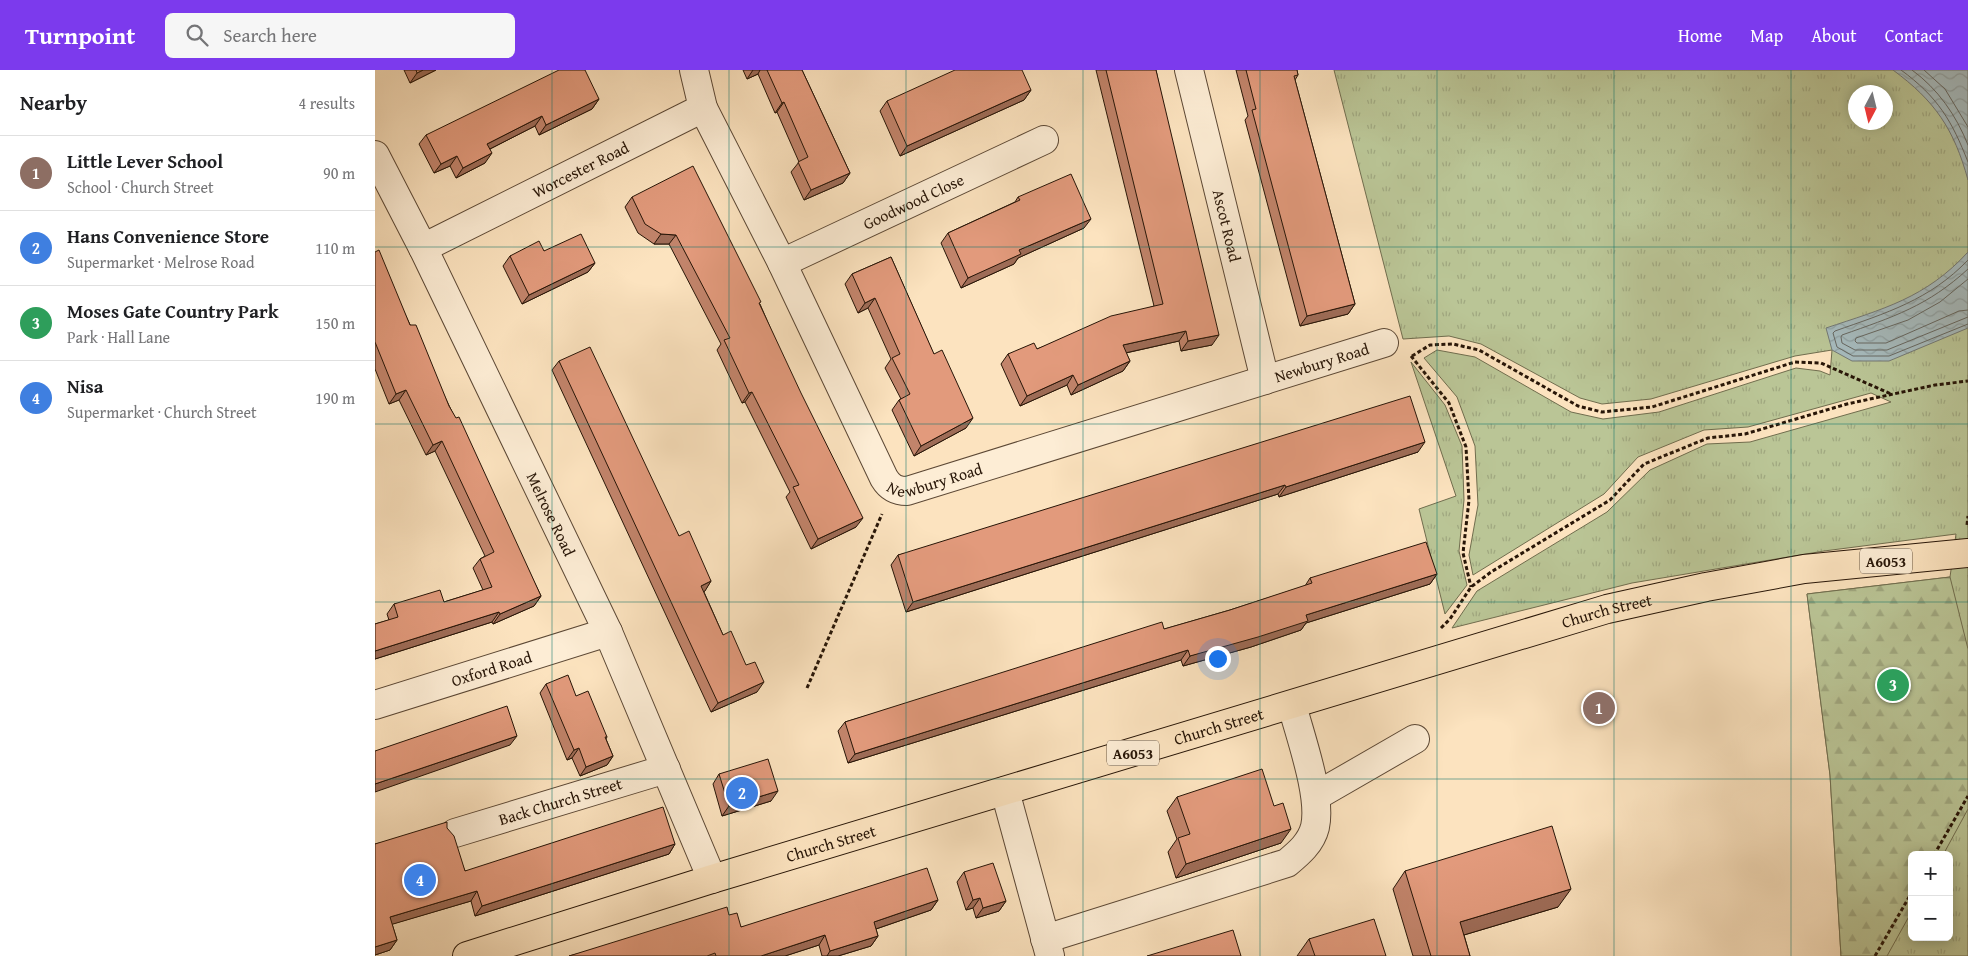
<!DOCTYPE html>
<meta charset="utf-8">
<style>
:root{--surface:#fff;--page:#f6f6f6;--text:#202124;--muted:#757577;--line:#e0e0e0;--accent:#7c3aed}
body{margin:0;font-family:"Gentium Book Plus",serif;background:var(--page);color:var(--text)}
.controls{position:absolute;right:15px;bottom:15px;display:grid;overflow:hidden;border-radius:8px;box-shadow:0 2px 12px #0003}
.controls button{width:45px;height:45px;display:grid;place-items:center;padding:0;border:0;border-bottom:1px solid var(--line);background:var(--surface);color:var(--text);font:25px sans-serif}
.compass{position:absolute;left:1473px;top:15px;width:45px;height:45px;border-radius:50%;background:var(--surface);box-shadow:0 2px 12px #0003;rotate:187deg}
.you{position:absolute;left:842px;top:588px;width:18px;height:18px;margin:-12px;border:4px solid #fff;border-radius:50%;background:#1a73e8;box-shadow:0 0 0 8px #1a73e833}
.badge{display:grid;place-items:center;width:32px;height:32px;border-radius:50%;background:var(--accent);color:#fff;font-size:16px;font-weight:700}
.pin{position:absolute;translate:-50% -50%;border:2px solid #fff;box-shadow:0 1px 5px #0006}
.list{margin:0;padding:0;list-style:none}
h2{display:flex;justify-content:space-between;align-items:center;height:65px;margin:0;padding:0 20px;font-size:21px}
h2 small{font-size:16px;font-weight:400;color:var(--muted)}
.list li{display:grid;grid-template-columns:32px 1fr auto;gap:15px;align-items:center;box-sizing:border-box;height:75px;padding:0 20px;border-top:1px solid var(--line)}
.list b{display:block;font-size:19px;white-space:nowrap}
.list p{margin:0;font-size:16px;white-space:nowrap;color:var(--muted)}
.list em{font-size:16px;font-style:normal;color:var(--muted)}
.icon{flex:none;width:28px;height:28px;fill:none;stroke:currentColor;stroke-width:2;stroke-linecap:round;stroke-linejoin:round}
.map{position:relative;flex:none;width:1593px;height:886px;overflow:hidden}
header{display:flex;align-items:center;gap:30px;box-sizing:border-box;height:70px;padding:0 25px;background:var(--accent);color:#fff}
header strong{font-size:24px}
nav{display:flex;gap:28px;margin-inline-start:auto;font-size:18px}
.search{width:350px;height:45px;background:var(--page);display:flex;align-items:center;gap:12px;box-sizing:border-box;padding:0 18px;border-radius:8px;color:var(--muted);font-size:19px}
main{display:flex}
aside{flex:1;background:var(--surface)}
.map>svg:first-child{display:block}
.grass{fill:url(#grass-tufts);stroke:#706d4e;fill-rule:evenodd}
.forest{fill:url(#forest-firs);stroke:#706d4e}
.water{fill:url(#water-waves);stroke:#737975}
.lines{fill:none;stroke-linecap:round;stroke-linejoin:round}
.shore{stroke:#666862;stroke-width:1}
.minor-casing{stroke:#5c4835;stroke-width:30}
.major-casing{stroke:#271507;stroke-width:30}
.path{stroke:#271507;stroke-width:3;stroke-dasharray:4 2.5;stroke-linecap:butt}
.minor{stroke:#fdedd5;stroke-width:28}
.major{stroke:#fce3bf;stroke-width:28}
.wall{fill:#c2846b;stroke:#271507}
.shaded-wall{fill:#9e6c57;stroke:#271507}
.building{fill:#e29a7c;stroke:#271507}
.grid{fill:none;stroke:#0f766e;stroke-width:1;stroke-opacity:0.55}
.labels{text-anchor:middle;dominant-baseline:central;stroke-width:4;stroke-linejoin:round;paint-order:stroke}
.shield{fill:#fdedd5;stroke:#675645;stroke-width:1}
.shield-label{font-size:15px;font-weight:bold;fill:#271507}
.street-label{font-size:16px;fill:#271507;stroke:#fdedd5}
</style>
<header>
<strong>Turnpoint</strong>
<div class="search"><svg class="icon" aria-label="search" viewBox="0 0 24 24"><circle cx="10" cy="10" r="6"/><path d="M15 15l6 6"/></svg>Search here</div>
<nav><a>Home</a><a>Map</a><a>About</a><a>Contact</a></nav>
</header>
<main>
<aside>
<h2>Nearby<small>4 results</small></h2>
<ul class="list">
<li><span class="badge" style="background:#8d6e63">1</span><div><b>Little Lever School</b><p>School · Church Street</p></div><em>90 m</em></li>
<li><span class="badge" style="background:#3f7fe0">2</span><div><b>Hans Convenience Store</b><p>Supermarket · Melrose Road</p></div><em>110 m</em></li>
<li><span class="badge" style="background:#2e9e5b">3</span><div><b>Moses Gate Country Park</b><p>Park · Hall Lane</p></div><em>150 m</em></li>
<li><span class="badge" style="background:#3f7fe0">4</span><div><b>Nisa</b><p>Supermarket · Church Street</p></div><em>190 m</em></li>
</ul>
</aside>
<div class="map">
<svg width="1593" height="886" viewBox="0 0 1593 886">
<defs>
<pattern id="grass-tufts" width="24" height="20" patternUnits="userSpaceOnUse" patternTransform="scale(1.25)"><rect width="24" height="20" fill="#bac596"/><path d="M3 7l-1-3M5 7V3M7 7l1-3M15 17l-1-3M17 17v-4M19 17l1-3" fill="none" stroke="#a0a880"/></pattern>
<pattern id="forest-firs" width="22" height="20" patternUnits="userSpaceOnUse" patternTransform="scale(1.25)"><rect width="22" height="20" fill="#bac596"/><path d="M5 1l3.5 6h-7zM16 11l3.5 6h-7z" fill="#a0a880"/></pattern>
<pattern id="water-waves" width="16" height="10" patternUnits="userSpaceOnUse" patternTransform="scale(1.25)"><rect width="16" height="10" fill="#a6bbbe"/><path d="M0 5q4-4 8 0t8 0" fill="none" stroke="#8fa0a2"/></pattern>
</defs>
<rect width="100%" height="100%" fill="#fce3bf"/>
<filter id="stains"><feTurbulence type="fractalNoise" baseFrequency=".004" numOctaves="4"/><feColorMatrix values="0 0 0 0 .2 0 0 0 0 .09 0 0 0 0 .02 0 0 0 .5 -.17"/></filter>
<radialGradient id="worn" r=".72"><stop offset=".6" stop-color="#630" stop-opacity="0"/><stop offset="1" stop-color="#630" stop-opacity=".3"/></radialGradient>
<path class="grass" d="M959 0H1593V886H1466L1455 705 1432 524 1575 507 1581 464 1449 481 1257 513 1077 558 1102 521 1232 442 1275 400 1332 374 1375 372 1516 332 1496 323 1373 357 1329 360 1263 387 1229 424 1098 505 1094 485 1103 435 1100 376 1082 327 1049 288 1062 280 1100 287 1196 342 1228 349 1284 342 1421 298 1445 301 1455 305 1457 280 1420 286 1276 329 1227 334 1205 328 1106 274 1074 266 1028 269ZM1480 22H1510V52H1480ZM1537 785H1574V867H1537Z
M1036 292 1070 335 1087 376 1089 430 1084 481 1092 515 1070 544 1044 439 1081 426Z"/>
<path class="forest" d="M1575 507 1593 579V739L1568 785H1537V841L1512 886H1466L1455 705 1432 524Z"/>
<path class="water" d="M1518 0H1593V110C1579 59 1560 31 1518 0Z
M1593 182V258L1514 291H1477L1457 280 1451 258C1508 239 1551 228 1593 182Z"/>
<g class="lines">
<path class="shore" d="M1526 0C1563 27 1577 51 1593 92
M1537 0C1563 19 1581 45 1593 75
M1549 0 1570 19 1593 57
M1593 190C1555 230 1511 243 1460 261L1458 263 1462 277 1478 286H1514L1593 254
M1593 199C1553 236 1518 247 1467 265L1466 267 1467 273 1480 280H1512L1593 247
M1593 209 1565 232 1533 250 1481 268 1480 271 1482 273H1511L1584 241 1593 240"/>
<defs>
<g id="minor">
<path id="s1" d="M814 0 890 310"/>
<path id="s2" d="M328 38 407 193 509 408C515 418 522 421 532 421L1009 273"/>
<path id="s3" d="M0 85 48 178 233 562 337 809"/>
<path id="s4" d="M48 178 328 38 319 0"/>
<path id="s5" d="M407 193 669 70"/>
<path id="s6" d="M0 635 233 562"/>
<path d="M630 721 675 886"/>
<path d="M941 726 1040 669"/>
<path id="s7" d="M80 763 291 699"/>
<path d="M670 869 912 793C924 783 936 773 940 757 947 726 925 666 917 635"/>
</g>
<g id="major">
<path id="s8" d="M92 886 337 809 1232 539 1331 517 1429 499 1593 483"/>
</g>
</defs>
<use href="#minor" class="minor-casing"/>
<use href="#major" class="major-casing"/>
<path class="path" d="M1036 286 1074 333 1091 377 1094 430 1088 483 1096 517
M1037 286 1055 275 1078 274 1104 280 1203 336 1227 342 1277 337 1420 292 1446 293 1516 324
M1592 455 1593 446
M1066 558 1075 549 1096 517 1116 502 1235 430 1269 394 1333 368 1370 364 1472 334 1560 315 1593 311
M432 618 507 444
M1559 785 1593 726
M1500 886 1537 822"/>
<use href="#minor" class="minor"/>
<use href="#major" class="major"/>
</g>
<path class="wall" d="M29 0H61L35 13Z
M368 0H427L475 103 468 113 429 130 416 102 424 92 402 42 400 43 383 4 372 9Z
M721 0H781L837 275 806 281 804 271 751 283 755 291 748 301 696 325 692 315 645 336 626 294 633 284 662 279 779 236Z
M861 0H922L923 5 920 10 980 234 973 244 925 256 870 50 873 46Z
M656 20 649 30 525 86 505 41 512 31Z
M224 29 217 39 164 65 160 56 115 79 110 93 81 108 75 96 59 103 44 74 51 65Z
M257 127 385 234 481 457 436 479 411 427 415 422 370 332 367 333 342 280 346 274 294 174H279L263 163 250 137Z
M643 127 709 158 643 188 639 194 586 218 566 173 573 163 640 132Z
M169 181 220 193 213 202 147 234 128 196 135 186Z
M0 182 166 526 159 536 118 554 117 552 0 589V554L14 550 12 544 19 534 69 532 108 520 98 498 105 489 110 486 60 381 51 385 24 330 14 334 0 299Z
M516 187 591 358 539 386 517 340 524 330 526 329 510 298 516 289 493 238 483 243 470 214 477 204Z
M184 291 304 466 336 511 329 522 348 565 382 622 336 642 177 300Z
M1043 382 904 427 903 424 531 542 516 495 523 485Z
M1062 504 1055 514 931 553 926 560 876 577 808 596 806 590 473 693 463 661 470 652 855 540 930 516 935 508Z
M171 614 201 626 232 667 231 669 238 686 232 695 205 706 197 688 192 690 165 623Z
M344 704 396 731 347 746 338 714Z
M802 727 906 773 801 808 793 782 802 769 792 741Z
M72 758 90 801 300 774 294 784 100 846 96 831 17 854 22 870 15 880 0 885V774Z
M1030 801 1183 837 1089 865 1095 886H1038L1018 819Z
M589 802 631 831 624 841 601 848 598 838 591 840 582 812Z
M563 830 556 840 501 859 503 866 496 876 463 886H447L444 875 410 886H194L354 845 366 857Z
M934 869 1011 886H922Z"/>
<path class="shaded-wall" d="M48 0H61L35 13 42 3Z
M378 0H385L383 4 372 9Z
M656 20 649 30 525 86 532 76Z
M224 29 217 39 164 65 171 55Z
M409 32 402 42 400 43 407 33Z
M167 46 160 56 105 84 112 74Z
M117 83 110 93 81 108 88 98Z
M82 86 75 96 59 103 66 94Z
M475 103 468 113 429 130 436 120Z
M716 149 709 158 643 188 639 194 586 218 593 208 644 180Z
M286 164 301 165 294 174H279Z
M220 193 213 202 147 234 154 225Z
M500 228 493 238 483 243 490 233Z
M980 234 973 244 925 256 932 246Z
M811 261 804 271 741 285 748 275Z
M844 265 837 275 806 281 813 271Z
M755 291 748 301 696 325 703 315Z
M698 305 692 315 645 336 652 326Z
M31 320 24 330 14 334 21 324Z
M377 322 370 332 367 333 374 323Z
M598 348 591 358 539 386 546 376Z
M67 371 60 381 51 385 58 375Z
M1050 372 1043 382 904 427 911 417Z
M910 415 903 424 531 542 538 532Z
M488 448 481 457 436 479 443 469Z
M1062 504 1055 514 931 553 926 560 876 577 808 596 815 586 931 545Z
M336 511 330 521 319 526 326 516Z
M166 526 159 536 118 554 125 544Z
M124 542 117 552 0 589V581Z
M813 580 806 590 473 693 480 684Z
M389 612 382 622 336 642 343 633Z
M142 666 135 675 0 722V714Z
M204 678 197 688 192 690 199 680Z
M238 686 232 695 205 706 211 697Z
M403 721 396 731 347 746 354 736Z
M916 759 906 773 801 808 811 794Z
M300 774 294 784 100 846 107 836Z
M1196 819 1183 837 1072 870 1085 852Z
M102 821 96 831 8 857 15 847Z
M605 828 598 838 591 840 598 830Z
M563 830 556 840 492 862 499 852Z
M631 831 624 841 601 848 608 838Z
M450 865 444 875 410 886H386Z
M503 866 496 876 463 886H452L455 881Z
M22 870 15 880 0 885V877Z"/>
<path class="building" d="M41 0H48L42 3Z
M184 0H210L224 29 171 55 167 46 112 74 117 83 88 98 82 86 66 94 51 65Z
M392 0H427L475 103 436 120 423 92 433 87 409 32 407 33Z
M580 0H647L656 20 532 76 512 31Z
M731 0H781L844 265 813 271 811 261 748 275 755 291 703 315 698 305 652 326 633 284 659 273 662 279 736 246 788 234Z
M871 0H922L923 5 919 6 980 234 932 246 877 40 881 39Z
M318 96 386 232 384 233 426 323 488 448 443 469 418 417 424 415 377 322 374 323 349 270 355 268 301 165 286 164 270 154 257 127Z
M696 104 716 149 644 180 646 184 593 208 573 163 645 130 643 127Z
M206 164 220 193 154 225 135 186 164 171 169 181Z
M4 180 35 255H41L74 336 81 348 84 347 166 526 125 544 124 542 0 581V554L23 547 19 534 65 520 69 532 117 517 105 489 119 482 67 371 58 375 31 320 21 324 0 272V182Z
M516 187 559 284 567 280 598 348 546 376 524 330 535 324 517 288 525 284 500 228 490 233 477 204Z
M215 277 304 466 314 461 336 511 326 516 348 565 356 561 371 595 380 592 389 612 343 633 184 291Z
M1035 326 1050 372 911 417 910 415 538 532 523 485Z
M1051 472 1062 504 931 545 933 551 883 567 815 586 813 580 480 684 470 652 787 552 789 559 855 540 937 513 935 508Z
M193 605 201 626 213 621 232 667H230L238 686 211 697 204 678 199 680 171 614Z
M132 636 142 666 0 714V681Z
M393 689 403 721 354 736 344 704Z
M887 699 899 736 908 733 916 759 811 794 803 768 815 764 802 727Z
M288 737 300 774 107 836 102 821 15 847 22 870 0 877V774L72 752V758L79 766 90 801Z
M1177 756 1196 819 1085 852 1095 886H1056L1030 801Z
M618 793 631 831 608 838 605 828 598 830 589 802Z
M552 798 563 830 499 852 503 866 455 881 450 865 386 886H341L340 883 332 886H194L352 837 354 845 362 843 366 857Z
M999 849 1011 886H940L934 869Z
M858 860 866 886H772Z"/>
<path class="grid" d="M177 0V886M354 0V886M531 0V886M708 0V886M885 0V886M1062 0V886M1239 0V886M1416 0V886M0 177H1593M0 354H1593M0 532H1593M0 709H1593"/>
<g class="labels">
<g class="shield">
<rect x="1485" y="478.5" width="52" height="25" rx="4"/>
<rect x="732" y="670.5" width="52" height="25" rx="4"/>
</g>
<g class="shield-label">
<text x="1511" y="491">A6053</text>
<text x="758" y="683">A6053</text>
</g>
<g class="street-label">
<text stroke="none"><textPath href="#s4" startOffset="176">Worcester Road</textPath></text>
<text stroke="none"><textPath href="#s5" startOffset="145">Goodwood Close</textPath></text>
<text stroke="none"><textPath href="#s1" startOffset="160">Ascot Road</textPath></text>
<text stroke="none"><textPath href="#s2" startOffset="874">Newbury Road</textPath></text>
<text stroke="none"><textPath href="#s2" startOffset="469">Newbury Road</textPath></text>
<text stroke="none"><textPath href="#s3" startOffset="400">Melrose Road</textPath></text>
<text stroke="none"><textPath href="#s8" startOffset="1191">Church Street</textPath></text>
<text stroke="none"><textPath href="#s6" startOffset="122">Oxford Road</textPath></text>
<text stroke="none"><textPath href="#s8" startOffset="786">Church Street</textPath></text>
<text stroke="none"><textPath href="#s7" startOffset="110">Back Church Street</textPath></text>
<text stroke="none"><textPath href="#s8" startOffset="381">Church Street</textPath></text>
</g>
</g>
<rect width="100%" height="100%" filter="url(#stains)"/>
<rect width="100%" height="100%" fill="url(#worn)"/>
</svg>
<div class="controls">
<button>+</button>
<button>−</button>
</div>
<svg class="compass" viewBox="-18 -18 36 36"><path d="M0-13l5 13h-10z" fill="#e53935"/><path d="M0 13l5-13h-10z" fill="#757577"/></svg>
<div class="you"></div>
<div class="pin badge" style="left:1224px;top:638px;background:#8d6e63">1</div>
<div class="pin badge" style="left:367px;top:723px;background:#3f7fe0">2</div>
<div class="pin badge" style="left:1518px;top:615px;background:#2e9e5b">3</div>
<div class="pin badge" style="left:45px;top:810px;background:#3f7fe0">4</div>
</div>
</main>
